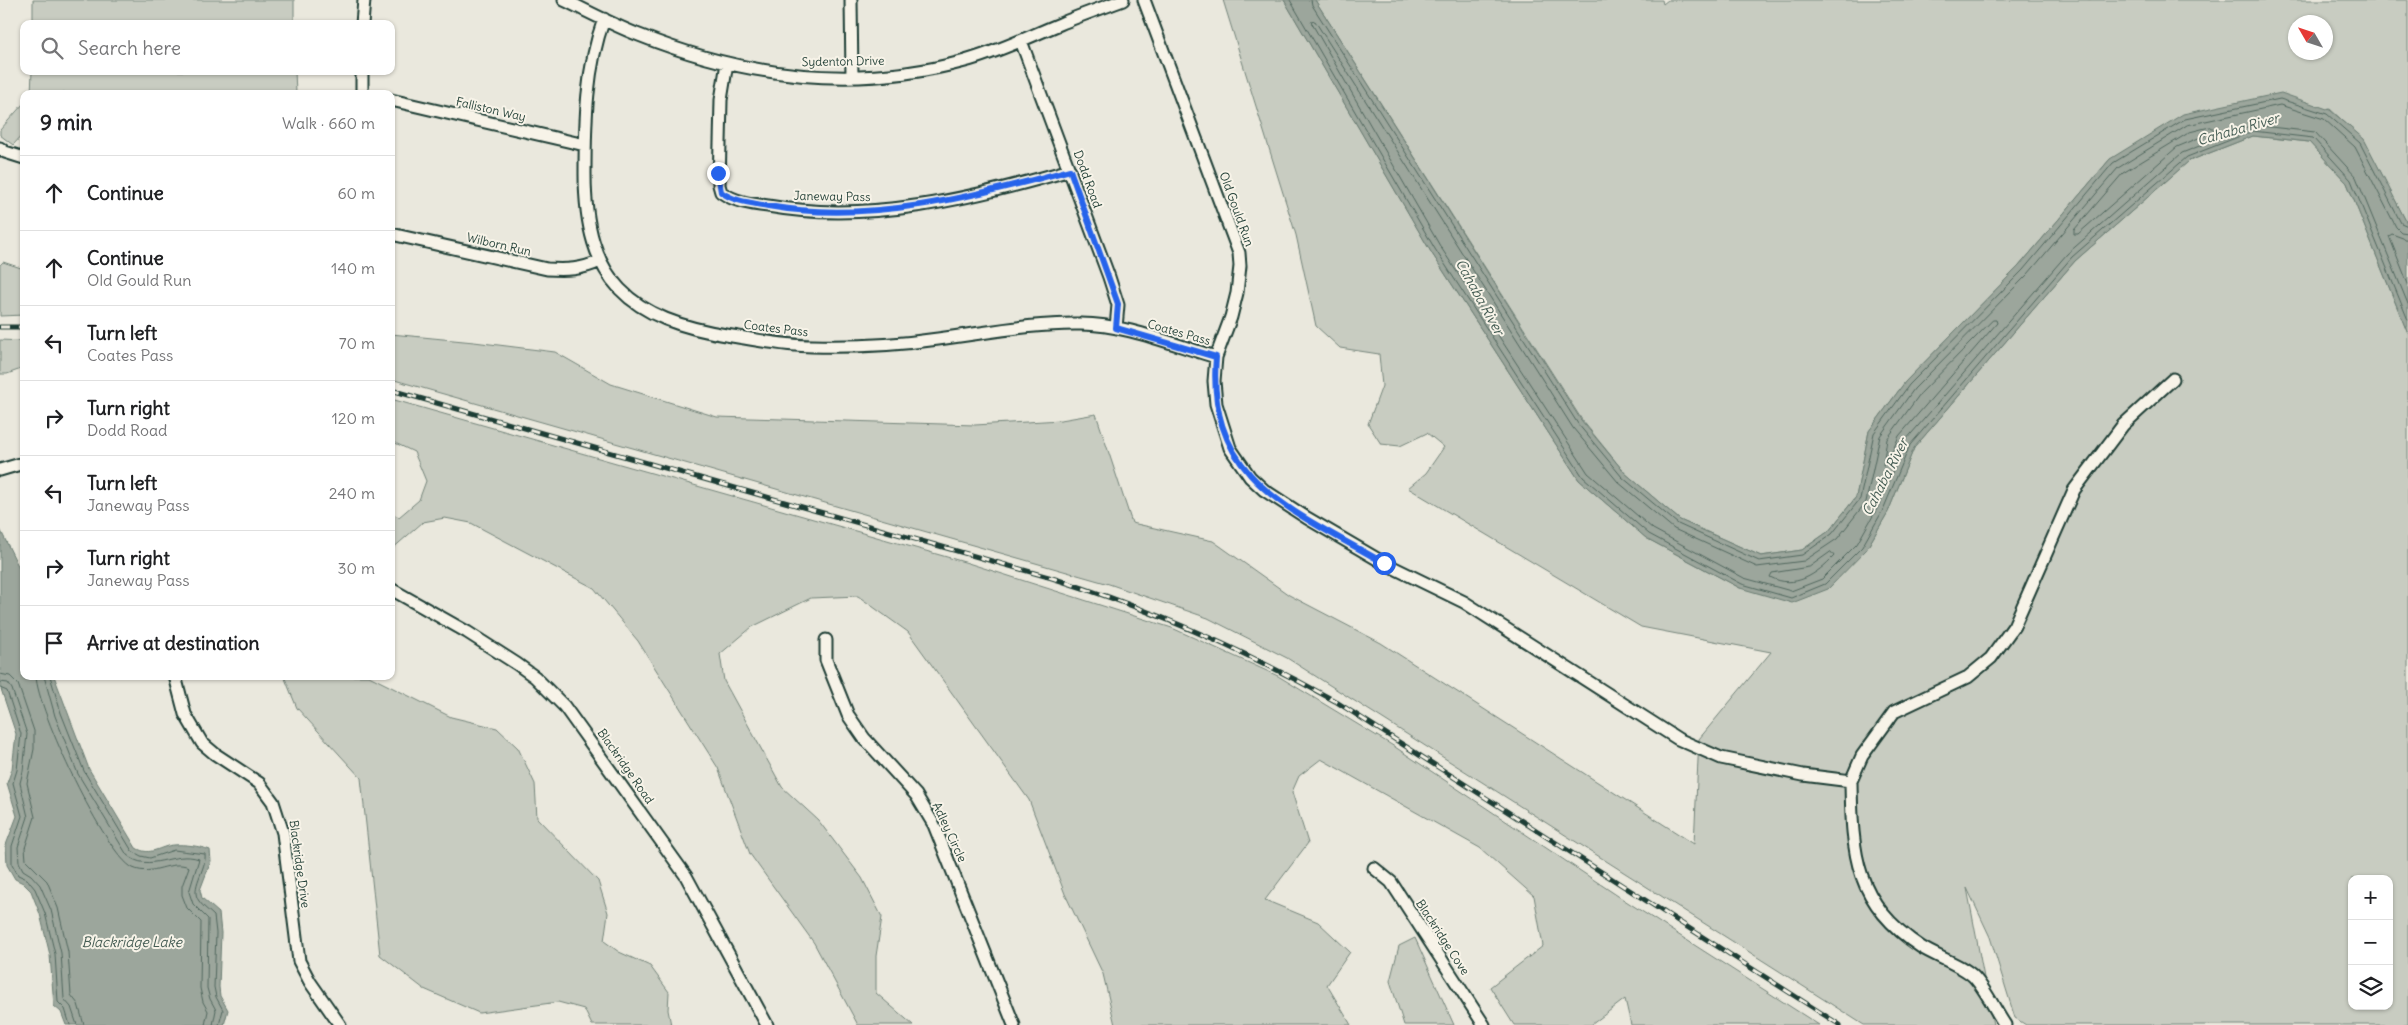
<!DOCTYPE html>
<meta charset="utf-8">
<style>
:root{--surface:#fff;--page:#f2f2f2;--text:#202124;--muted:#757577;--line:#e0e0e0}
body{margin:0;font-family:Delius,sans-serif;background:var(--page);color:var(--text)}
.controls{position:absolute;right:15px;bottom:15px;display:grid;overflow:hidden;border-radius:10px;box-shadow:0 1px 4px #0004}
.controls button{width:45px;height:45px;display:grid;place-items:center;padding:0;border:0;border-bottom:1px solid var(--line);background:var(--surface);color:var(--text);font:25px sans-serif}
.compass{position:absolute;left:2288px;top:15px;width:45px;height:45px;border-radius:50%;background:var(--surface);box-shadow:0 1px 4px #0004;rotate:309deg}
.stop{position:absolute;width:15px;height:15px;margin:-11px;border:4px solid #2563eb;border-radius:50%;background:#fff}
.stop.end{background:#2563eb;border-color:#fff;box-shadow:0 1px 5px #0008}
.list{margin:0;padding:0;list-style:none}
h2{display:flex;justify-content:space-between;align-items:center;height:65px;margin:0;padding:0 20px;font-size:21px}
h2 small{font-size:16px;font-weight:400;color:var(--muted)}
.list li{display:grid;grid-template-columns:32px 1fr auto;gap:15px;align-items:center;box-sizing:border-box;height:75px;padding:0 20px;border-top:1px solid var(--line)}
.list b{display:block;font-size:19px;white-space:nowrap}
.list p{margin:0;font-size:16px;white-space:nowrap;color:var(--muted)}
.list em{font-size:16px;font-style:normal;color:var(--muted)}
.icon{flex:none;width:28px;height:28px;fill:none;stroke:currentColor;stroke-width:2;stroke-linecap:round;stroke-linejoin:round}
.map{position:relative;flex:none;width:2408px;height:1025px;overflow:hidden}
.search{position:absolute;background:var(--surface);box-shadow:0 1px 4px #0004;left:20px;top:20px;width:375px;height:55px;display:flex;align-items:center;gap:12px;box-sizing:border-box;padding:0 18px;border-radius:10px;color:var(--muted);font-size:19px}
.panel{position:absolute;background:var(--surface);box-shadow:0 1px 4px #0004;left:20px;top:90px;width:375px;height:590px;border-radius:10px}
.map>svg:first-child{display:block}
.green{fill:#c8ccc1;stroke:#74847a;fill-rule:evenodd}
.water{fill:#9ca69c;stroke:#6a7c72}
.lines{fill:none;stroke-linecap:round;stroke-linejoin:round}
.shore{stroke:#51675e;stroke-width:1}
.minor-casing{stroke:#1f3d34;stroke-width:15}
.minor{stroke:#f7f3e8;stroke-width:11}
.rail-casing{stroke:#1f3d34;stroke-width:5}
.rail{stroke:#f7f3e8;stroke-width:3;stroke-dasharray:9;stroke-linecap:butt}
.route{stroke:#2563eb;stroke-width:6}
.labels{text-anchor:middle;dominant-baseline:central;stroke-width:4;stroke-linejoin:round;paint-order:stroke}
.street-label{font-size:12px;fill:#1f3d34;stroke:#f7f3e8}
.water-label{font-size:14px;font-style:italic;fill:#445c53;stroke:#f7f3e8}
</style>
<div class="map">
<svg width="2408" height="1025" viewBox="0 0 2408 1025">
<rect width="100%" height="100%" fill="#eae8dd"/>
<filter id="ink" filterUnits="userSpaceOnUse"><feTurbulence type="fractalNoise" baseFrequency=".02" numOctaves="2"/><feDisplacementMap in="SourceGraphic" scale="10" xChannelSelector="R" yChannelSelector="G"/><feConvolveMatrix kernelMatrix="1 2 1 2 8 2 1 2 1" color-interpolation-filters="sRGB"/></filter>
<g filter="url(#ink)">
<path class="green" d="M33 0H294V24H33Z
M1223 0H1284L1431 252 1579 480 1646 538 1740 588 1866 550 1888 512 1914 448 2075 261 2189 161 2253 136 2309 142 2347 183 2408 334V1025H2026L2015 1018 1990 937 1967 888 1993 1025H1864L1287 658 1208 618 1109 584 391 379V334L474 342 555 352 611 384 717 417 975 425 1061 420 1096 414 1132 523 1213 541 1289 595 1381 643 1694 844 1699 739 1771 652 1641 627 1408 488 1426 473 1444 447 1427 433 1400 446 1381 444 1368 424 1382 386 1379 354 1340 348 1316 326 1296 235ZM2352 879H2389V1006H2352Z
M1315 0H1662L1663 4 1668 0H2408V225L2364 140 2330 109 2110 159 2019 266 1905 382 1869 431 1856 497 1829 531 1802 550 1761 556 1680 520 1625 473 1582 420ZM2296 22H2326V52H2296Z
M32 71H295L296 94H71L63 92 61 94H31Z
M24 103V133L13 145 0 135V130Z
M3 262 24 269V315L0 316V265Z
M0 340 24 341V368L7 374H0Z
M391 399 968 563 1172 628 1278 676 1395 747 1618 896 1819 1025H1631L1625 999 1591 1025H1514L1490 987 1543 946 1534 896 1480 848 1321 759 1299 776 1292 792 1308 843 1265 900 1318 922 1350 952 1327 985 1351 1025H1115L1103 974 1065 894 1029 800 908 632 858 596 811 598 752 627 720 654 724 681 782 787 818 820 862 878 882 917 876 956V993L913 1025H858L814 943 750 854 718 768 638 641 594 588 471 523 445 518 423 522 391 550V513L399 517 419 500 426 481 414 452 391 441Z
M284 676H369L451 717 497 728 518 748 535 784 537 818 598 881 608 913 604 941 619 952 650 966 669 992 668 1010 671 1025H592L584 1009 558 1002 479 1013 424 989 380 955 361 778 297 708Z
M1415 938 1454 1025H1404L1390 981 1399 946Z"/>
<path class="water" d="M1284 0H1315L1581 420 1625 473 1680 520 1761 556 1802 550 1829 531 1856 497 1869 431 1905 382 2019 266 2110 159 2183 114 2281 93 2330 110 2364 139 2408 225V334L2347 183 2309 142 2253 136 2189 161 2075 261 1914 448 1888 512 1866 550 1828 589 1792 603 1740 588 1646 538 1579 480 1431 252Z
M0 529 24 578V676H54L89 769 136 848C151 857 159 846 174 845 184 844 200 846 210 850L211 861 200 890 202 898 219 913 221 933 219 987 220 996 228 1010 224 1025H66L61 1012 54 1006 50 955 40 914 31 891 23 883 15 879 7 865 6 845 17 816 7 783 12 769 16 734 0 686Z"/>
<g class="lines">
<path class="shore" d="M1290 0 1435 249 1583 477 1649 534 1742 584 1791 598 1825 584 1862 547 1883 510 1910 445 2072 257 2187 157 2253 131 2313 138 2351 180 2408 320
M1311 0 1312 5 1578 424 1622 477 1678 524 1759 561 1802 555 1832 534 1860 499 1874 433 1909 385 2023 270 2113 163 2185 119 2280 99 2327 114 2360 143 2401 223 2408 226
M2211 127 2214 129 2213 132 2177 147 2078 234H2074V230L2123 173 2190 132Z
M2408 233 2401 232 2396 227 2355 147 2324 119 2280 105 2187 125 2118 168 2028 274 1914 389 1880 436 1866 502 1837 539 1804 561 1757 567 1674 529 1618 482 1573 428 1315 21 1311 22 1440 246 1588 473 1653 529 1744 578 1791 591 1822 579 1857 544 1878 507 1905 441 2067 254 2182 153 2252 125 2315 132 2356 177 2408 304
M2408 240 2392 234 2389 236 2408 284
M1993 320H1996L1997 323 1899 436 1887 464 1883 465 1887 439 1920 394Z
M1831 552 1834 556C1817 574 1795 590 1770 577L1772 573 1809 567Z
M0 674 10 676 18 684 34 731V749L27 783 35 817 25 848 26 860 47 881 58 908 68 952 71 995 78 1004 84 1025
M36 676C37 710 105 854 133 868 153 877 170 859 189 867L182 886V895L187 908 201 922 200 988 203 1002 208 1011 205 1025
M44 676 55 716 78 774 127 855C149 874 174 850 199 859L189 892 193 904 208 919 207 988 210 999 216 1010 213 1025
M50 676 61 713 84 771 132 851 141 856 150 858 174 850 205 854C207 869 189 888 199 901 203 907 209 911 214 916L216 933 214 987 216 997 223 1010 219 1025
M0 682 8 683 12 689 27 734 23 771 20 783 28 817 18 847 19 862 23 870 31 875 40 885 51 910 61 953 64 999 71 1007 77 1025
M0 688 7 691 21 734 17 770 13 783 22 816 12 846V864L18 875 27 879 35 889 45 913 55 954 58 1002 65 1009 70 1025"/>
<defs>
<path id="minor" d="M564 0C589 12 613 25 639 35 744 77 855 91 965 61 998 52 1028 37 1060 24 1081 15 1102 8 1123 0
M851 0 852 77
M1144 0 1239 253 1240 266 1237 293 1231 317 1216 357 1214 381 1216 404 1230 448 1250 477 1264 490 1307 518 1384 563 1464 602 1678 739 1721 758 1803 775 1851 781 1862 756 1894 712 1968 677 1991 658 2014 626 2074 490 2123 425 2173 379
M604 19C586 68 585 122 585 174 585 281 629 320 732 336 758 340 785 346 812 346 853 347 897 345 938 339 986 333 1033 323 1081 324 1125 324 1174 345 1216 357
M362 24 364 0
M1021 41 1109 277 1118 305 1116 328
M727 63 721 100 719 185 721 192C735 202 751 204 768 206 869 224 974 198 1070 170
M362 71V94
M391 100 585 145
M0 148 5 152 24 158
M391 234 547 269C567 270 581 270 600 261
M0 470 24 463
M391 589 467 632 517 664 535 677 564 706 686 876 767 1025
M826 640V660L848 715 864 738 916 795 934 825 1014 1025
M175 676 185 714 202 743 215 754 259 783 273 802 283 833 299 961 310 982 340 1025
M1851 781C1852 855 1855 903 1921 947 1935 956 1964 966 1974 977 1986 990 1995 1010 2005 1025
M1374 868 1391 882 1484 1025"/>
</defs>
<use href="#minor" class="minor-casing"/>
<use href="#minor" class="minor"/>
<defs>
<path id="rail" d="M0 327H24
M391 390 1052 578C1151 609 1244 650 1335 701L1840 1025"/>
</defs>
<use href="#rail" class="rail-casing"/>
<use href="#rail" class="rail"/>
</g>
</g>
<g class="lines" filter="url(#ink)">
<path class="route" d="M718 173 721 192C735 202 752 203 768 206 869 224 973 197 1070 170L1118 304 1116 328 1216 357C1206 481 1293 510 1384 563"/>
</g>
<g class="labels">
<g class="street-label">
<text transform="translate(843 61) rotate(-1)">Sydenton Drive</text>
<text transform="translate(491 109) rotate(13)">Falliston Way</text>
<text transform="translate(1088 179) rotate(70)">Dodd Road</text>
<text transform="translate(832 196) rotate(1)">Janeway Pass</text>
<text transform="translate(1237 209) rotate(70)">Old Gould Run</text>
<text transform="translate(499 244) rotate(13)">Wilborn Run</text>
<text transform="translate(776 328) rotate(7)">Coates Pass</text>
<text transform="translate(1179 332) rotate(16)">Coates Pass</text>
<text transform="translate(626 766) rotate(55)">Blackridge Road</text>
<text transform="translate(950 832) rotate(65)">Adley Circle</text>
<text transform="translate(300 864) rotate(82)">Blackridge Drive</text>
<text transform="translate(1443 937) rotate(57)">Blackridge Cove</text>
</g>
<g class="water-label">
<text transform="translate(2238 129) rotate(-16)">Cahaba River</text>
<text transform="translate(1480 297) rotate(61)">Cahaba River</text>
<text transform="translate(1885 477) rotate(-63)">Cahaba River</text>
<text x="132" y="942">Blackridge Lake</text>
</g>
</g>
</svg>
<div class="controls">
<button>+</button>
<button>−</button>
<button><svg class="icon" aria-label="layers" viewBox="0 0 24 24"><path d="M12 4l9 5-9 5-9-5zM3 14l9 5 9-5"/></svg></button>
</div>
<svg class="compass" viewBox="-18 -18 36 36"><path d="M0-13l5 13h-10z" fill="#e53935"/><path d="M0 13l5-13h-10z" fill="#757577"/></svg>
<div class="stop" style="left:1384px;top:563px"></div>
<div class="stop end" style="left:718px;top:173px"></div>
<div class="search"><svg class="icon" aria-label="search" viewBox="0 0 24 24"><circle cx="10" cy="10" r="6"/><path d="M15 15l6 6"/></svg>Search here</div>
<section class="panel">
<h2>9 min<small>Walk · 660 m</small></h2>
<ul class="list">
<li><svg class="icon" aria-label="ahead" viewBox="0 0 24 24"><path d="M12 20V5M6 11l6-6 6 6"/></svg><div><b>Continue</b></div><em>60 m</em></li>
<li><svg class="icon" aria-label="ahead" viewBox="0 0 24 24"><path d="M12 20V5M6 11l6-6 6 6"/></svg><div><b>Continue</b><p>Old Gould Run</p></div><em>140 m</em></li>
<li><svg class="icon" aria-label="left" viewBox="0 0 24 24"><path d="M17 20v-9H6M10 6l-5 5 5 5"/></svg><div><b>Turn left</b><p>Coates Pass</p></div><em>70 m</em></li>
<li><svg class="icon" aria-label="right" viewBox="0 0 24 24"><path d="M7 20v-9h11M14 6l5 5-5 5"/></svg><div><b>Turn right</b><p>Dodd Road</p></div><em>120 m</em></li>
<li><svg class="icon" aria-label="left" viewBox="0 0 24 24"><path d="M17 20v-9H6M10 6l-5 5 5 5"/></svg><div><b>Turn left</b><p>Janeway Pass</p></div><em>240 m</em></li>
<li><svg class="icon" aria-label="right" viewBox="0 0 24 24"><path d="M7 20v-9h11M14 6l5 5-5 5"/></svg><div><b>Turn right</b><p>Janeway Pass</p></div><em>30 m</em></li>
<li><svg class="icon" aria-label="arrive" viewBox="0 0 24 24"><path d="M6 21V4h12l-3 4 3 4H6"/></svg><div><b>Arrive at destination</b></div></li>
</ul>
</section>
</div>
